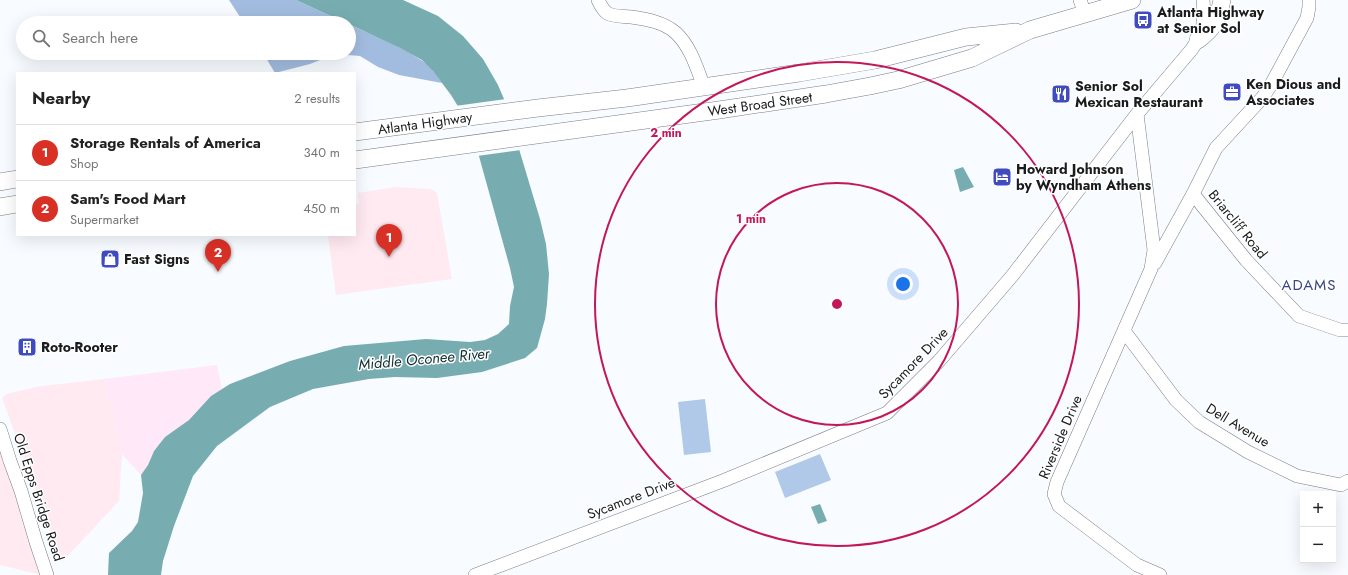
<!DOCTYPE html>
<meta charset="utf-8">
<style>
:root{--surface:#fff;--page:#f6f6f6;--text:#222;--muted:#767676;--line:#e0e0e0;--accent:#d93025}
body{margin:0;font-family:Jost,sans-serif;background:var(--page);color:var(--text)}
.controls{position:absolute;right:12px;bottom:12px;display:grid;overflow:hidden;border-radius:0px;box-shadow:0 4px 16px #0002}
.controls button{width:36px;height:36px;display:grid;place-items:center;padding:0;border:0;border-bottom:1px solid var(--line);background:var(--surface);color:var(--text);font:20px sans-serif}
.you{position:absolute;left:903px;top:284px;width:14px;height:14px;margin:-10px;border:3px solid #fff;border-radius:50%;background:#1a73e8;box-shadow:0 0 0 6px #1a73e833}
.badge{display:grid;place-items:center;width:26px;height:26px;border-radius:50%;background:var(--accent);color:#fff;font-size:13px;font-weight:700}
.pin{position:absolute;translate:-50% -33px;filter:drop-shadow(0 1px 2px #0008)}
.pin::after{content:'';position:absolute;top:21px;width:14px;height:12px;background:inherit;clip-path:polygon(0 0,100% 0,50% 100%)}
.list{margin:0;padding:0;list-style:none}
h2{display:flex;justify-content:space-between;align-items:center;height:52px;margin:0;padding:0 16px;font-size:17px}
h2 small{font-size:13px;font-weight:400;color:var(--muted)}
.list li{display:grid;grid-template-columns:26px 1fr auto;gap:12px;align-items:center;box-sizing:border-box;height:56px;padding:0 16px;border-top:1px solid var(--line)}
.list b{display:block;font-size:15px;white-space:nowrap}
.list p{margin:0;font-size:13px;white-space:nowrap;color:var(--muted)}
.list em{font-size:13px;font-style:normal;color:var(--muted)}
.icon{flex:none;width:22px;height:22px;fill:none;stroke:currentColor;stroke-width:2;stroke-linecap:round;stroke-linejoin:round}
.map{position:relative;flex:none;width:1348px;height:575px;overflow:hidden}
.search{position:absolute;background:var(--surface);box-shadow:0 4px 16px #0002;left:16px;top:16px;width:340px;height:44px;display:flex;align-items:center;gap:10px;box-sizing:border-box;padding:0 14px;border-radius:22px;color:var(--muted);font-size:15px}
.panel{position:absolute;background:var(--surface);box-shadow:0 4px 16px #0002;left:16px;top:72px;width:340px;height:164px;border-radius:0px}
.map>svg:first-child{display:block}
.commercial{fill:#ffe9f8}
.industrial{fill:#ffeaf1}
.green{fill:#b0c9e9}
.forest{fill:#a2bcdf}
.water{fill:#77adb1}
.pier{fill:#f8fbff}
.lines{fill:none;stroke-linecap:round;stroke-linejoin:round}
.minor-casing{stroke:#7b7d81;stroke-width:14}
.major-casing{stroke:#7b7d81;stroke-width:18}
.minor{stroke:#fff;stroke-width:13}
.major{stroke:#fff;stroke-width:17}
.ring{fill:none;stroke:#c2185b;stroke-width:2}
.labels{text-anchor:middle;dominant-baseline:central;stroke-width:3;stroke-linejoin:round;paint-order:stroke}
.poi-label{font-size:14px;font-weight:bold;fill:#1a1b1c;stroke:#fff;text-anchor:start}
.street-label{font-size:14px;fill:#1a1b1c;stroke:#fff}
.neighbourhood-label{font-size:15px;letter-spacing:1px;fill:#3a4682;stroke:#fff}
.water-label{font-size:15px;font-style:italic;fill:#122f31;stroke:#fff}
.centre{fill:#c2185b;stroke:#fff;stroke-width:2}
.ring-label{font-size:12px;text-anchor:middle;font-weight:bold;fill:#c2185b;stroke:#fff;stroke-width:3;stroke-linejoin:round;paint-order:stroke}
</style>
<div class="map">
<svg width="1348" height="575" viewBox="0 0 1348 575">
<rect width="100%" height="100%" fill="#f8fbff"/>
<path class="commercial" d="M217 365 222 389 212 395 189 420 165 437 154 451 148 465 141 475 122 454 104 379Z"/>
<path class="industrial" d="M396 187 431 189 437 193 452 279 336 295 328 235H355V205L359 204 358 193Z
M104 379 122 454 119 501 62 562 2 398 7 394 35 387Z
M0 437 42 575 0 565Z"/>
<path class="green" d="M705 399 711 452 684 455 678 402Z
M820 454 831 480 785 498 775 472Z"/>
<path class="forest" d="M229 0H296L346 23H244Z
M349 24C373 36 399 45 421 60 430 66 436 74 442 83L399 75 378 67 360 56 335 54 310 64 275 73 263 53H349Z"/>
<path class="water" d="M296 0H403L438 16 463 36 483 59 498 85 504 99 540 219 546 244 549 274 547 304 545 319 537 348 525 358 482 372 437 378 395 377 369 379 313 389 270 407 217 446 193 476 174 526 163 561 161 575H108L109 553 132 531 138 522 143 493 141 475 148 465 154 451 165 437 189 420 211 396 230 384 290 361 344 346 426 339 470 342 485 340 498 334 509 324 510 306 514 287 510 268 477 149 459 108 451 95 433 71 422 60 400 48 349 24V23H346Z
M963 167 974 187 960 192 954 170Z
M820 504 827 521 818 524 811 507Z"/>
<path class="pier" d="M506 99 521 150 477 156 470 136 455 106Z"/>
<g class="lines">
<defs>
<path id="minor" d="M598 0C600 4 603 10 607 13 613 17 623 16 631 17 646 19 664 22 676 33 691 47 697 69 704 87
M1080 0 1085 14
M1137 114 1154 250 1151 269 1057 482 1054 494 1059 506 1137 565 1160 575
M1193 194 1246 260 1299 316 1340 330H1348
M1155 263 1193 194 1216 148 1263 97 1272 83 1307 18 1309 7V0
M1124 331 1176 400 1199 422 1248 452 1297 476 1341 485 1348 481
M0 429 10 461 21 491 36 542 47 575
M475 575 725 480 887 413 939 361 1012 276 1137 114 1192 49 1202 33 1204 12 1203 0"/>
<path id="major" d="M1198 40C1214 28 1218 20 1222 0
M355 132 538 108 627 98 799 73 875 60 966 37 1016 32
M355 160 719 110 826 94 870 86 898 80 972 58 1030 30 1132 0
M0 182 17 179
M0 207 17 204"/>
</defs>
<use href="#minor" class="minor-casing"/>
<use href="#major" class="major-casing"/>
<use href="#minor" class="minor"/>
<use href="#major" class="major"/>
</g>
<g class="ring">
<circle cx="837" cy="304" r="121"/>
<circle cx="837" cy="304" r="242"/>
</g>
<defs>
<symbol id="bus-square" viewBox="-11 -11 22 22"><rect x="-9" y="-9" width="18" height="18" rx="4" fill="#3f4bbf" stroke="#fff"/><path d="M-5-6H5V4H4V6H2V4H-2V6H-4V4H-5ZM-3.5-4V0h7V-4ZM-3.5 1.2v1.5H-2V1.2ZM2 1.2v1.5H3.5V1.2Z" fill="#fff"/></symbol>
<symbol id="office-square" viewBox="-11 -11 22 22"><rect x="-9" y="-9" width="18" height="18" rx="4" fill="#3f4bbf" stroke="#fff"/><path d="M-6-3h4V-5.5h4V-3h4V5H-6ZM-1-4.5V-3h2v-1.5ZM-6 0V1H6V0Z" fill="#fff"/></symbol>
<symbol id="restaurant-square" viewBox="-11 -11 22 22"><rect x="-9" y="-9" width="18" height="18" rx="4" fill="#3f4bbf" stroke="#fff"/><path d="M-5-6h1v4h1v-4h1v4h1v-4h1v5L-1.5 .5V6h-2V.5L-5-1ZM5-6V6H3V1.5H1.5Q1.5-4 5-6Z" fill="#fff"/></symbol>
<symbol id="hotel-square" viewBox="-11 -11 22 22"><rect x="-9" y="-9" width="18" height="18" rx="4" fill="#3f4bbf" stroke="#fff"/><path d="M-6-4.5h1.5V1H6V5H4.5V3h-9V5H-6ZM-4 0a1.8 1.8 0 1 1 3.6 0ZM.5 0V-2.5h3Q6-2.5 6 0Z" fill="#fff"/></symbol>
<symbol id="shop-square" viewBox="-11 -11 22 22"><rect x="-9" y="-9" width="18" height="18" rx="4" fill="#3f4bbf" stroke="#fff"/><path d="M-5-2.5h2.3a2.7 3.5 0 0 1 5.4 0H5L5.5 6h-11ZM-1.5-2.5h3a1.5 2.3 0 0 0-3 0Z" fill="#fff"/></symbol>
<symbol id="building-square" viewBox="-11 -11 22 22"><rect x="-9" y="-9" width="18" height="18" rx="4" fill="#3f4bbf" stroke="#fff"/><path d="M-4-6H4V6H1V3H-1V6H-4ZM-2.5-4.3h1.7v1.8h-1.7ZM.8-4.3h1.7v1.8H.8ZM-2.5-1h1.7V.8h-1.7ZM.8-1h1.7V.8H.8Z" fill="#fff"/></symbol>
</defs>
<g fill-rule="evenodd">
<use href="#bus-square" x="1132" y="9" width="22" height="22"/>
<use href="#office-square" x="1221" y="81" width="22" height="22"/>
<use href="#restaurant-square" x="1050" y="83" width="22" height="22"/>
<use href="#hotel-square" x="991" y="166" width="22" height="22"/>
<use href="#shop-square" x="99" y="248" width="22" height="22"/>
<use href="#building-square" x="16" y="336" width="22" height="22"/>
</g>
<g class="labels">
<g class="poi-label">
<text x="1157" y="12">Atlanta Highway<tspan x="1157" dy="16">at Senior Sol</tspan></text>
<text x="1246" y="84">Ken Dious and<tspan x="1246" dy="16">Associates</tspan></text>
<text x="1075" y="86">Senior Sol<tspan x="1075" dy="16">Mexican Restaurant</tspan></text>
<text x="1016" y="169">Howard Johnson<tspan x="1016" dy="16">by Wyndham Athens</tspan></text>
<text x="124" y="259">Fast Signs</text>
<text x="41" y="347">Roto-Rooter</text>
</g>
<g class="street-label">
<text transform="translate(760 104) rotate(-8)">West Broad Street</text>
<text transform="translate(425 123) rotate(-8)">Atlanta Highway</text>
<text transform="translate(1238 224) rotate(51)">Briarcliff Road</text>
<text transform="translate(913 363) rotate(-46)">Sycamore Drive</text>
<text transform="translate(1238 425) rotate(31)">Dell Avenue</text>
<text transform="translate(1060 437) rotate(-67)">Riverside Drive</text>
<text transform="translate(39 497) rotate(72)">Old Epps Bridge Road</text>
<text transform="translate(631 498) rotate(-21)">Sycamore Drive</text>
</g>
<g class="neighbourhood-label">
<text x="1309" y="285">ADAMS</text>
</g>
<g class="water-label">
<text transform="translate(424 359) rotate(-5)">Middle Oconee River</text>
</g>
</g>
<circle cx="837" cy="304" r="6" class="centre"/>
<g class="ring-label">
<text x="666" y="137">2 min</text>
<text x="751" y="223">1 min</text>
</g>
</svg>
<div class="controls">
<button>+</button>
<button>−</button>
</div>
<div class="you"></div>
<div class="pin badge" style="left:389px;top:257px">1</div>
<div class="pin badge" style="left:218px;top:272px">2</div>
<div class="search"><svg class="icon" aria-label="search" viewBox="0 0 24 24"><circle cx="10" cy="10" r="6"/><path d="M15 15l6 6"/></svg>Search here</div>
<section class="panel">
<h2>Nearby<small>2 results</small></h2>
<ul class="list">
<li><span class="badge">1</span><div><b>Storage Rentals of America</b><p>Shop</p></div><em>340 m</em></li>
<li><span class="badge">2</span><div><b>Sam's Food Mart</b><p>Supermarket</p></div><em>450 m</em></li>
</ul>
</section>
</div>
